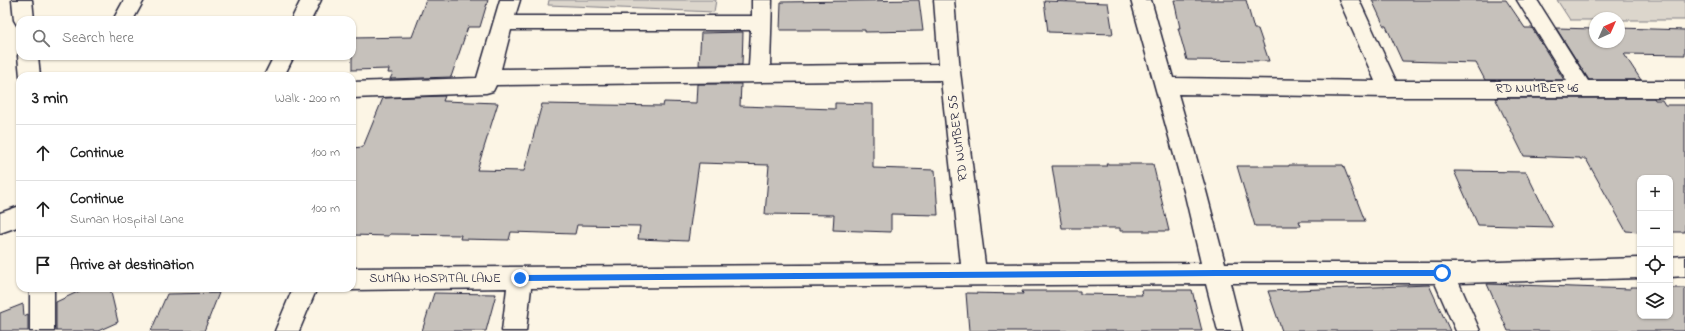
<!DOCTYPE html>
<meta charset="utf-8">
<style>
:root{--surface:#fff;--page:#f6f6f6;--text:#222;--muted:#767676;--line:#e0e0e0}
body{margin:0;font-family:"Indie Flower",sans-serif;background:var(--page);color:var(--text)}
.controls{position:absolute;right:12px;bottom:12px;display:grid;overflow:hidden;border-radius:8px;box-shadow:0 1px 3px #0004}
.controls button{width:36px;height:36px;display:grid;place-items:center;padding:0;border:0;border-bottom:1px solid var(--line);background:var(--surface);color:var(--text);font:20px sans-serif}
.compass{position:absolute;left:1589px;top:12px;width:36px;height:36px;border-radius:50%;background:var(--surface);box-shadow:0 1px 3px #0004;rotate:45deg}
.stop{position:absolute;width:12px;height:12px;margin:-9px;border:3px solid #1a73e8;border-radius:50%;background:#fff}
.stop.end{background:#1a73e8;border-color:#fff;box-shadow:0 1px 4px #0008}
.list{margin:0;padding:0;list-style:none}
h2{display:flex;justify-content:space-between;align-items:center;height:52px;margin:0;padding:0 16px;font-size:17px}
h2 small{font-size:13px;font-weight:400;color:var(--muted)}
.list li{display:grid;grid-template-columns:26px 1fr auto;gap:12px;align-items:center;box-sizing:border-box;height:56px;padding:0 16px;border-top:1px solid var(--line)}
.list b{display:block;font-size:15px;white-space:nowrap}
.list p{margin:0;font-size:13px;white-space:nowrap;color:var(--muted)}
.list em{font-size:13px;font-style:normal;color:var(--muted)}
.icon{flex:none;width:22px;height:22px;fill:none;stroke:currentColor;stroke-width:2;stroke-linecap:round;stroke-linejoin:round}
.map{position:relative;flex:none;width:1685px;height:331px;overflow:hidden}
.search{position:absolute;background:var(--surface);box-shadow:0 1px 3px #0004;left:16px;top:16px;width:340px;height:44px;display:flex;align-items:center;gap:10px;box-sizing:border-box;padding:0 14px;border-radius:12px;color:var(--muted);font-size:15px}
.panel{position:absolute;background:var(--surface);box-shadow:0 1px 3px #0004;left:16px;top:72px;width:340px;height:220px;border-radius:12px}
.map>svg:first-child{display:block}
.green{fill:#dcd6cc;stroke:#7f7c84}
.building{fill:#c6c1bb;stroke:#22223b}
.lines{fill:none;stroke-linecap:round;stroke-linejoin:round}
.minor-casing{stroke:#22223b;stroke-width:3}
.minor{fill:#fcf5e5;fill-rule:evenodd}
.route{fill:#1a73e8}
.labels{text-anchor:middle;dominant-baseline:central;stroke-width:4;stroke-linejoin:round;paint-order:stroke}
.street-label{font-size:13px;fill:#22223b;stroke:#fcf5e5}
</style>
<div class="map">
<svg width="1685" height="331" viewBox="0 0 1685 331">
<rect width="100%" height="100%" fill="#fcf5e5"/>
<filter id="ink" filterUnits="userSpaceOnUse"><feTurbulence type="fractalNoise" baseFrequency=".025" numOctaves="2"/><feDisplacementMap in="SourceGraphic" scale="8" xChannelSelector="R" yChannelSelector="G"/><feConvolveMatrix kernelMatrix="1 2 1 2 8 2 1 2 1" color-interpolation-filters="sRGB"/></filter>
<g filter="url(#ink)">
<path class="green" d="M549 0H716L714 12 548 5Z
M1557 0H1685V20H1619V18H1595V20H1570Z"/>
<path class="building" d="M426 0H488L480 27H468L451 77 390 79 393 73H388L389 69 352 70V38L412 37Z
M919 0 923 31 865 32V30H780L781 2Z
M1174 0H1246L1254 29H1258L1269 61 1187 60 1178 28H1180Z
M1372 0H1506L1525 28H1532L1564 80H1485L1476 63 1402 61 1386 26H1384Z
M1044 1 1108 3 1113 34 1048 32Z
M1556 28 1595 29V42H1619V28L1685 30V55L1624 54 1641 80H1589Z
M743 32 742 65H699L701 33Z
M697 84H741L740 106 835 109V103L873 104V168L935 170 938 215 891 214V232L833 230 834 215 765 214 769 165 699 163 688 241 638 239 640 226 577 225 575 234 511 232 509 240 460 239 461 235 390 234 389 236 352 235V148L363 147 383 98 445 96 443 101 498 103 477 170 524 171 542 104 663 106 664 102 696 103Z
M1495 98H1654L1655 100H1662L1665 105H1685V232H1670V178H1640V232L1626 231 1586 159H1580V158L1524 156Z
M1106 164H1153L1169 231H1120V228H1062L1052 166H1107Z
M1289 165H1343L1365 221H1299L1301 226H1255L1237 166H1289Z
M1454 171 1526 172 1553 227 1478 225Z
M1487 284 1631 289 1630 287H1640V316H1670V288H1685V331H1508Z
M1429 285 1450 331H1282L1268 291Z
M86 288H110L118 322 98 331H56V302Z
M1141 290H1192L1202 331H969L966 293 1023 294 1022 291H1080V294L1142 295Z
M219 293 204 331H151L167 294Z
M434 293 496 294 486 331H422Z
M23 304 24 316 28 314V331H0V313Z"/>
<g class="lines">
<defs>
<path id="minor" d="M12 0H32L34 20H20V26L17 25 14 20Z
M124 0H144L133 20H113Z
M301 0H321L311 20H291Z
M500 0H520L515 16H752V0H772L770 66 939 64 934 0H954L960 72 985 264 1201 263 1184 191 1131 0H1151L1173 78 1375 81 1339 0H1359L1396 81H1567L1517 0H1537L1588 81H1685V97H1389L1178 94 1206 191 1225 263H1465L1640 258V278L1459 283 1480 331H1456L1435 283H1230L1242 331H1218L1206 284 531 288 526 331H502L507 288 352 290 348 288H352V268L961 264 941 80 496 85 493 91 486 93 352 98V82L477 78ZM511 30H751L749 66 501 69Z
M20 52V56H38L40 76H20L18 56Z
M274 56H294L284 76H264Z
M20 206V226L0 233V213Z
M1685 256V276L1670 277V257Z
M30 288H54V331H30Z
M293 288H317L299 331H275Z"/>
</defs>
<use href="#minor" class="minor-casing"/>
<use href="#minor" class="minor"/>
</g>
</g>
<path class="route" d="M1216 270H1442L1446 273 1442 276H1216L520 281 516 278 520 275Z"/>
<g class="labels">
<g class="street-label">
<text x="1537" y="88">RD NUMBER 46</text>
<text transform="translate(958 138) rotate(-97)">RD NUMBER 55</text>
<text x="435" y="278">SUMAN HOSPITAL LANE</text>
</g>
</g>
</svg>
<div class="controls">
<button>+</button>
<button>−</button>
<button><svg class="icon" aria-label="locate" viewBox="0 0 24 24"><circle cx="12" cy="12" r="6"/><path d="M12 2v4M12 18v4M2 12h4M18 12h4"/></svg></button>
<button><svg class="icon" aria-label="layers" viewBox="0 0 24 24"><path d="M12 4l9 5-9 5-9-5zM3 14l9 5 9-5"/></svg></button>
</div>
<svg class="compass" viewBox="-18 -18 36 36"><path d="M0-13l5 13h-10z" fill="#e53935"/><path d="M0 13l5-13h-10z" fill="#767676"/></svg>
<div class="stop" style="left:1442px;top:273px"></div>
<div class="stop end" style="left:520px;top:278px"></div>
<div class="search"><svg class="icon" aria-label="search" viewBox="0 0 24 24"><circle cx="10" cy="10" r="6"/><path d="M15 15l6 6"/></svg>Search here</div>
<section class="panel">
<h2>3 min<small>Walk · 200 m</small></h2>
<ul class="list">
<li><svg class="icon" aria-label="ahead" viewBox="0 0 24 24"><path d="M12 20V5M6 11l6-6 6 6"/></svg><div><b>Continue</b></div><em>100 m</em></li>
<li><svg class="icon" aria-label="ahead" viewBox="0 0 24 24"><path d="M12 20V5M6 11l6-6 6 6"/></svg><div><b>Continue</b><p>Suman Hospital Lane</p></div><em>100 m</em></li>
<li><svg class="icon" aria-label="arrive" viewBox="0 0 24 24"><path d="M6 21V4h12l-3 4 3 4H6"/></svg><div><b>Arrive at destination</b></div></li>
</ul>
</section>
</div>
